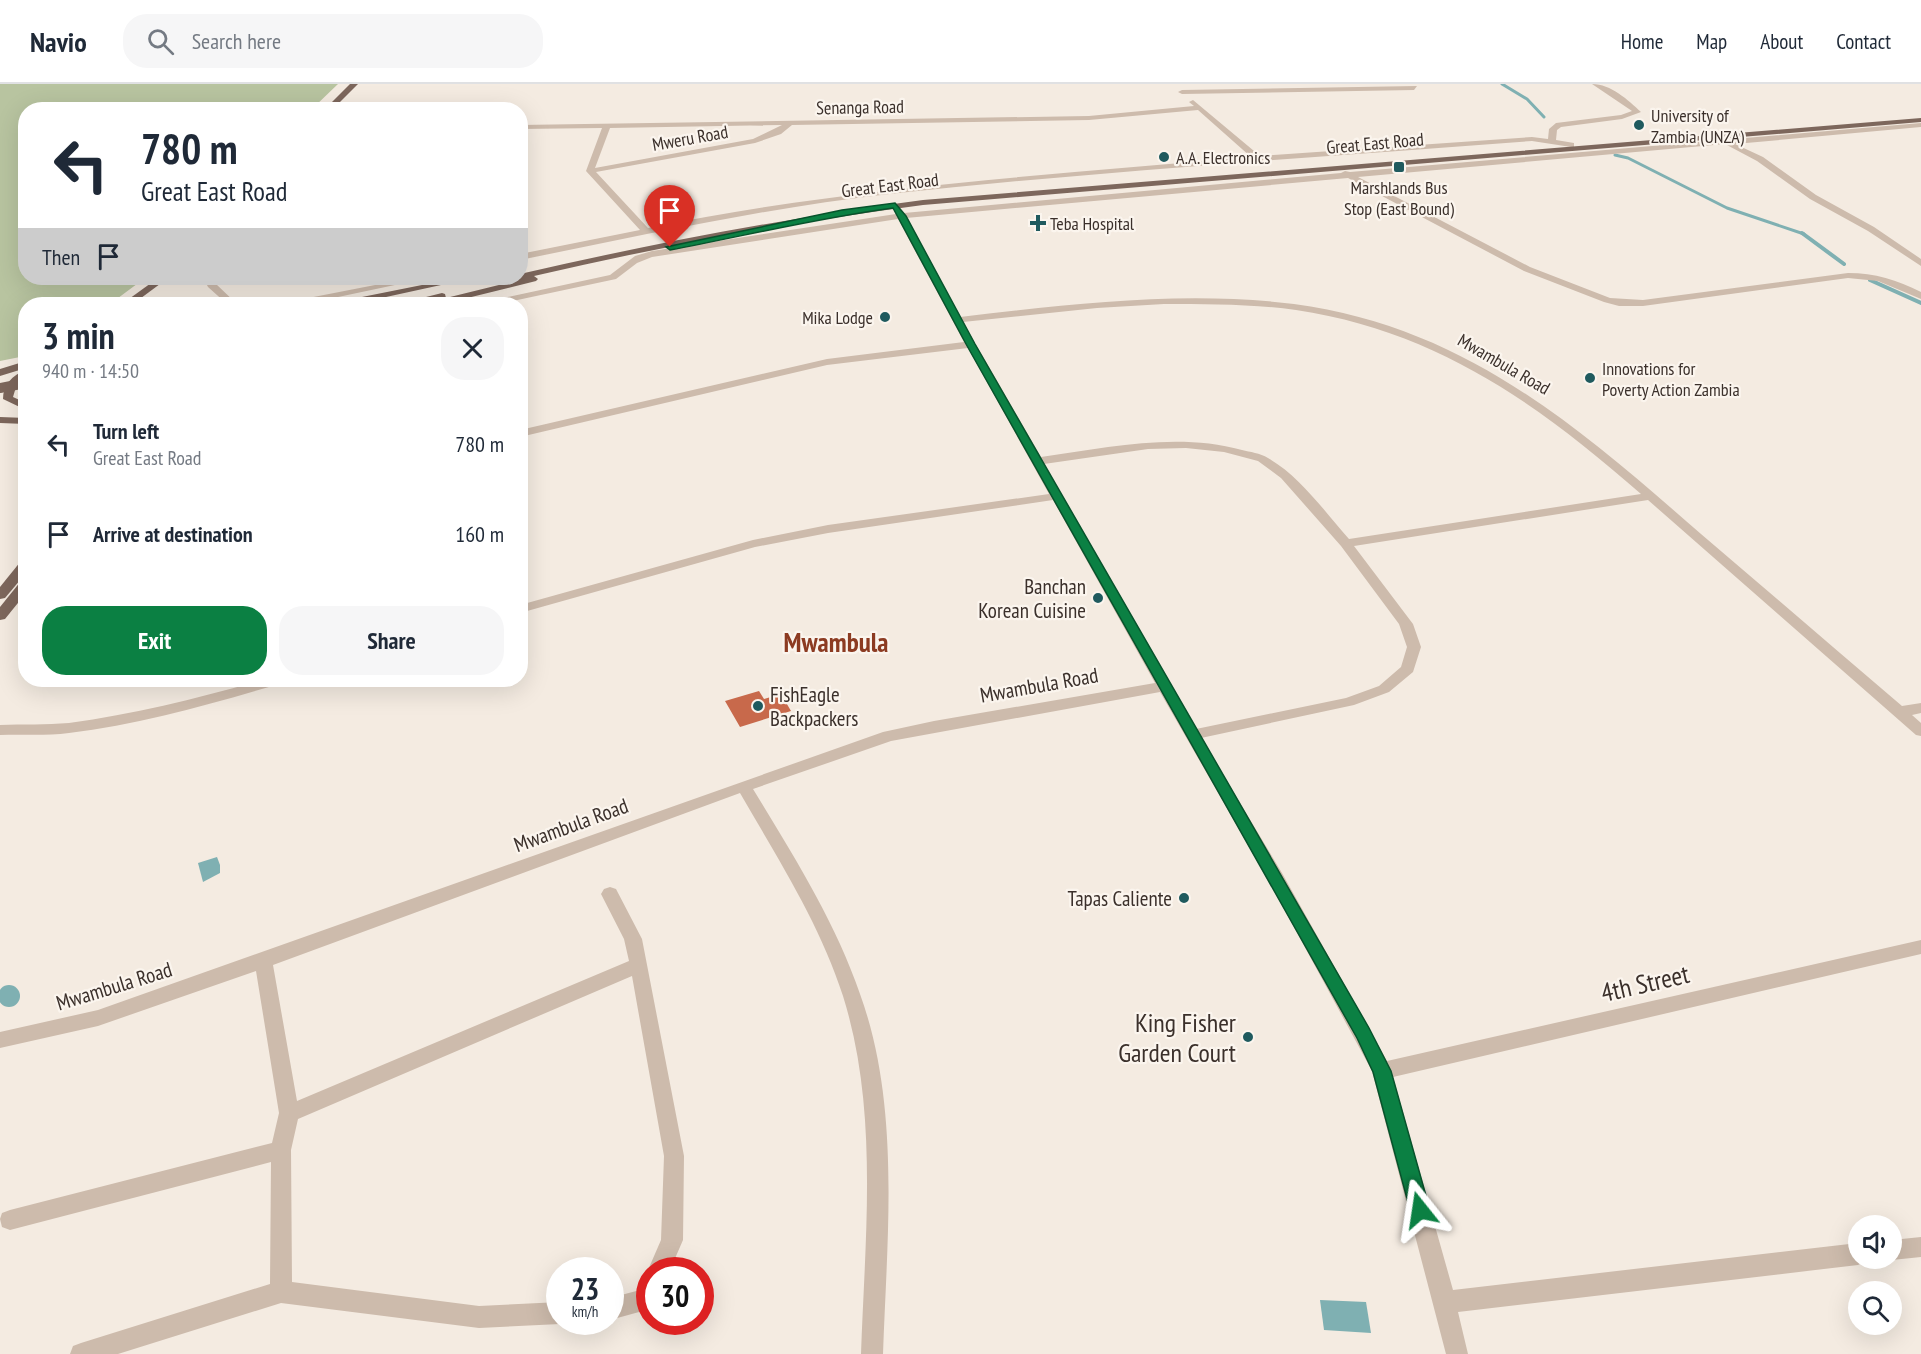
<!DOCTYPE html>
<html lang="en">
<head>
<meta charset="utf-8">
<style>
  :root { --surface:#fff; --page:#f6f6f7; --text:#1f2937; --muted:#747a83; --line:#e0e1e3; --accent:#0b8043 }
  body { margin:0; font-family:"PT Sans Narrow",sans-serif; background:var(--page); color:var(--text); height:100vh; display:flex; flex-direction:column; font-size:22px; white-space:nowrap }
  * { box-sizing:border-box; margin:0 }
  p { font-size:20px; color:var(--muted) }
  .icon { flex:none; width:33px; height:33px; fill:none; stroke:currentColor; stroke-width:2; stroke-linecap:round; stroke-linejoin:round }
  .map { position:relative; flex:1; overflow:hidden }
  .details { position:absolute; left:18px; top:213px; width:510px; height:390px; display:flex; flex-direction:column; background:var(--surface); border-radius:24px; box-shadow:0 6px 24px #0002 }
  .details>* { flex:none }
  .hud { position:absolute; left:18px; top:18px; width:510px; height:183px; border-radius:24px; box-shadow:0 6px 24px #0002; background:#fff; color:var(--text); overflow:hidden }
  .buttons { position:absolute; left:1848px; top:1131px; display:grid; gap:12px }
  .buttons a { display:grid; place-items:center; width:54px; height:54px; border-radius:50%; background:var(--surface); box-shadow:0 6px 24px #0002; font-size:30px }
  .speed { position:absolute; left:546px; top:1173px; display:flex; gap:12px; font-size:30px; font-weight:700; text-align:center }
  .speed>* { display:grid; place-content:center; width:78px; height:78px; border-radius:50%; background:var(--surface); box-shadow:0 6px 24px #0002; line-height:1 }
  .speed small { font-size:15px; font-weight:400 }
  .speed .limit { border:9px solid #d22; background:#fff; color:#111 }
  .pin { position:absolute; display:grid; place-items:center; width:51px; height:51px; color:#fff; margin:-62px -26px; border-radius:50% 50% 50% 0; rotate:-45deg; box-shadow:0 0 6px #0007 }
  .pin .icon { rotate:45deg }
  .me { position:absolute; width:66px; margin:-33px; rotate:345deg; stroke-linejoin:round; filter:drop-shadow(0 0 4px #0008) }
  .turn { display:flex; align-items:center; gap:21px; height:126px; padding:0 24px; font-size:27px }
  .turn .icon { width:78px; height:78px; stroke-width:2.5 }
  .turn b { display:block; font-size:42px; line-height:51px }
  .then { display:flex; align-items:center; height:57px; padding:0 24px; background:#0003; gap:12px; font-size:22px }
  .round { display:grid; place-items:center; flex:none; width:63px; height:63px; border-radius:24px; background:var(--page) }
  .overview { display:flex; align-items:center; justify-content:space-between; height:102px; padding:0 24px }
  h1 { font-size:36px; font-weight:700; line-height:45px }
  .cta { display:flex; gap:12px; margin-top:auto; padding:12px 24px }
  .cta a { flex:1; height:69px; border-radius:24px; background:var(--accent); color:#fff; font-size:24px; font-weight:700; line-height:69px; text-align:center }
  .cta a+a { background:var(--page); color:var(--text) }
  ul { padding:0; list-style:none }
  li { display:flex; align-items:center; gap:18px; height:90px; padding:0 24px }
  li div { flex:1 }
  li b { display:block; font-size:22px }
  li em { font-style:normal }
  header { display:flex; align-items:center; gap:36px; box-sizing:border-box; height:84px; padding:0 30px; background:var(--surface); border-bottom:2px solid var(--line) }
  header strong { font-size:28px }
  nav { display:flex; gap:33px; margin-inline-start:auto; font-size:21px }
  .search { width:420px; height:54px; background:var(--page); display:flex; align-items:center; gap:15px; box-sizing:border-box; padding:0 21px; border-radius:24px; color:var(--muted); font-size:22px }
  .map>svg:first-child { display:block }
</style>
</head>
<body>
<header>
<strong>Navio</strong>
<div class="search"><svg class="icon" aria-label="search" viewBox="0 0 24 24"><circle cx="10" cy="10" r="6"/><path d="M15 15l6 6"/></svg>Search here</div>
<nav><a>Home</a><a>Map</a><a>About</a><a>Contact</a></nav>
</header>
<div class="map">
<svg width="1921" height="1270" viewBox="0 0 1921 1270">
  <rect width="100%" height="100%" fill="#f4ebe1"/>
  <!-- green -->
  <polygon fill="#b8c4a0" points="0,0 338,0 312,25 26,26 26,194 145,194 110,220 26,220 25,272 0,277"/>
  <!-- water -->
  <g fill="#7fb0b2">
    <polygon points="217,773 220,781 220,789 203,798 198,779"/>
    <circle cx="9" cy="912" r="11"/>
    <polygon points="1320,1216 1366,1218 1371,1249 1324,1246"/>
  </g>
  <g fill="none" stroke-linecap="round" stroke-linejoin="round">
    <!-- stream-far1 -->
    <g stroke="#7fb0b2" stroke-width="3">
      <polyline points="1502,0 1527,15 1544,33"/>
      <polyline points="1615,71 1628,74 1727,124 1804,150"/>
    </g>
    <!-- stream -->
    <g stroke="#7fb0b2" stroke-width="4">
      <polyline points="1802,149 1844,180"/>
      <polyline points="1870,196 1921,219"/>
    </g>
  </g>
  <!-- building -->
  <polygon fill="#c8694b" points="759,607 764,615 781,610 791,627 740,643 725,617"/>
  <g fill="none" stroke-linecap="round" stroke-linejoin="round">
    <!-- minor -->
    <g fill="#cdbbac" fill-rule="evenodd">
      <path d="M1592,0C1611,0 1628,16 1641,28L1622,35L1561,43L1557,46L1556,56L1574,59V63H1571L1532,57C1318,73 1102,87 889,110C765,124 643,151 520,176V170L640,146L586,87L602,44L520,45V41L1089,32L1194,22L1189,18L1193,16L1260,72L1532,53L1548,55L1549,45L1556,39L1621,31L1632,27ZM1198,26L1251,73C1050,91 847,103 648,144L596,88L755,59L781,50L792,41L1089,36ZM782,41L753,55L595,84L610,44Z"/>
      <polygon points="1417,2 1414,6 1182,10 1178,8 1182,6"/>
      <path d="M1921,39V43L1735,60L1763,73L1816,111L1874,143L1921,175V182L1868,147L1810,115L1757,77L1725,60L1358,93L1530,183L1610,214L1643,216L1848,189C1875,189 1897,196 1921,208V215L1878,197L1848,194L1643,222H1619L1604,218L1524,187L1348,94L906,134L960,233C1071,220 1183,206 1294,220C1465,243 1577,342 1701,450C1768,507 1835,565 1902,622L1921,619V629L1912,631L1921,639V652L1916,651L1648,416L1354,462L1413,540L1421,563L1413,588L1389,608L1354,621L1201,654L1282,789L1387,977L1921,856V870L1393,993L1453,1206L1858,1159V1174H1867L1866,1177L1858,1181L1458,1228L1468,1270H1446L1372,987L1270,799L1160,608L891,657L753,705C793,771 835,837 860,910C901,1023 887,1152 883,1270H861C865,1152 879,1027 843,912C820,840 778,775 740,709L273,881L297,1017L629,877L624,855L601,810L604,805L610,803L616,805L642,855L684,1072L683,1156L670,1186H650V1189L648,1186L661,1156L664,1072L632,892L298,1035L291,1066L292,1198L479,1222L560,1218V1238H567L560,1240L479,1244L281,1219L118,1270H70L73,1262L81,1259L270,1200L271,1078L10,1146L2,1143L0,1135L2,1129L10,1126L272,1059L279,1029L256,887L98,942L0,964V948L98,926L883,648L934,637L1155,599L1053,416L828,449L755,463L520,529V521L753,456L828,441L1049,410L968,264L827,281L520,353V346L827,275L964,258L898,135L652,173L637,179L616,195L499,220H483L485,218L610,191L635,172L652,167L896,130L894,126L898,123L904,129L1341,89L1345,87L1350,88ZM1164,220C1208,220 1252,220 1296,226C1436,247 1537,319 1641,410L1349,455C1324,427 1300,392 1268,374C1260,369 1250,368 1242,366C1176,348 1107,364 1041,373L963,238L1097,224ZM1186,364L1224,368L1258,377L1281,394L1341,462L1399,540L1407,563L1401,583L1379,602L1346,614L1196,645L1044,380L1148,365Z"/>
      <polygon points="208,194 217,194 216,200 237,220 227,220 208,203 205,197"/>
      <polygon points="411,194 428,194 305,220 288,220 293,217"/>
      <path d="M262,596H284L282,599C212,620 141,640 69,649C46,652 23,650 0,651V641C23,640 46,641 69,639C135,630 198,614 262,596Z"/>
      <polygon points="1921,1153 1921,1173 1892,1176 1887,1174 1892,1174 1892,1156"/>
      <polygon points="650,1198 650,1225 610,1236 610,1214 640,1206 642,1201"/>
    </g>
    <!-- major -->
    <g fill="#7d675c" fill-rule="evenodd">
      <polygon points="350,0 358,0 332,26 324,26"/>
      <path d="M1921,34V38L923,121C792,138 663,162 534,192L538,195L536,197L443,220H428L440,215L415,220H398L442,209L445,210L446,214L519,196L516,194H520V190C654,159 787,134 923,116Z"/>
      <polygon points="158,194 168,194 133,220 122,220"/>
      <polygon points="457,194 473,194 354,220 337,220 342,217"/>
      <polygon points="26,277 26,284 0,292 0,285"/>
      <path d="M26,286V294L16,303L13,313L26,319V326L3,315C3,301 12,291 26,286Z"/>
      <polygon points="0,333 26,334 26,340 0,339"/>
      <polygon points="26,476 26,489 5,514 0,515 0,503 21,477"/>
      <polygon points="26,496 26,509 5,535 0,536 0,523 21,497"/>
    </g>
    <!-- major-bridge -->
    <polyline stroke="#7d675c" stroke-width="10" points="0,304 26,299"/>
  </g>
  <!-- route -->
  <path fill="#0b8043" stroke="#07532c" stroke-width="1.5" d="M895,119L906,132L975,260L1369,944L1391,987L1430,1126L1427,1132L1420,1135L1413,1132L1410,1126L1373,988L1357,954L966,260L893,124C818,134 744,152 670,166L666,163L842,126Z"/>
  <!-- markers -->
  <g fill="#1f5a5e" stroke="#fbf5ee" stroke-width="2">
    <circle cx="1639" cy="41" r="6"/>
    <circle cx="1164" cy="73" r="6"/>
    <rect x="1393" y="77" width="12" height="12" rx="3"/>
    <path d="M1035 130h6v6h6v6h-6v6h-6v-6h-6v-6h6z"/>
    <circle cx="885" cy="233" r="6"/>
    <circle cx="1590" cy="294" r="6"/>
    <circle cx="1098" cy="514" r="6"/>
    <circle cx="758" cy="622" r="6"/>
    <circle cx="1184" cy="814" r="6"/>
    <circle cx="1248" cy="953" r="6"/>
  </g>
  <g text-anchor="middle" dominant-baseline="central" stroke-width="4.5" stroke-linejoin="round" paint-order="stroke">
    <!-- far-street labels -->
    <g font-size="18" fill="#3b302b" stroke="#fbf5ee">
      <text transform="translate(860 23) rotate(-1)">Senanga Road</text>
      <text transform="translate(690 54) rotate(-10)">Mweru Road</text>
      <text transform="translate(1375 59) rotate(-5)">Great East Road</text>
      <text transform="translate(890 101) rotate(-7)">Great East Road</text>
      <text transform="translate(1504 280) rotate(30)">Mwambula Road</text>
    </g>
    <!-- far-poi labels -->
    <g font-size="18" fill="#3b302b" stroke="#fbf5ee" text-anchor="start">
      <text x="1651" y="31">University of<tspan x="1651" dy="21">Zambia (UNZA)</tspan></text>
      <text x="1176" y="73">A.A. Electronics</text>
      <text x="1399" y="103" text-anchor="middle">Marshlands Bus<tspan x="1399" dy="21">Stop (East Bound)</tspan></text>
      <text x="1050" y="139">Teba Hospital</text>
      <text x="873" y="233" text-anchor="end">Mika Lodge</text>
      <text x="1602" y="284">Innovations for<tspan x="1602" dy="21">Poverty Action Zambia</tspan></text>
    </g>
    <!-- poi labels -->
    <g font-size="21" fill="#3b302b" stroke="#fbf5ee" text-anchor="end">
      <text x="1086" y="502">Banchan<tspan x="1086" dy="24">Korean Cuisine</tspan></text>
      <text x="770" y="610" text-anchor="start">FishEagle<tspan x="770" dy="24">Backpackers</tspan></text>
      <text x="1172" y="814">Tapas Caliente</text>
    </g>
    <!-- street labels -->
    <g font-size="21" fill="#3b302b" stroke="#fbf5ee">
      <text transform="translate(1039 601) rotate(-10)">Mwambula Road</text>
      <text transform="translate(571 741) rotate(-20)">Mwambula Road</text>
      <text transform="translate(114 902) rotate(-17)">Mwambula Road</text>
    </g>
    <!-- near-street labels -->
    <g font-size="26" fill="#3b302b" stroke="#fbf5ee">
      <text transform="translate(1645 899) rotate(-13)">4th Street</text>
    </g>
    <!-- near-poi labels -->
    <g font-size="26" fill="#3b302b" stroke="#fbf5ee" text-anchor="end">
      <text x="1236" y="938">King Fisher<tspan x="1236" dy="30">Garden Court</tspan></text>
    </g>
    <!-- district labels -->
    <g font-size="27" font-weight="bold" fill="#8c3b22" stroke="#fbf5ee">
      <text x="836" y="558">Mwambula</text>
    </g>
  </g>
</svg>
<div class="buttons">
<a><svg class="icon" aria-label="sound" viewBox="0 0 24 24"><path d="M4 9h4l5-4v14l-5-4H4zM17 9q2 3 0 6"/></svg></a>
<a><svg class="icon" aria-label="search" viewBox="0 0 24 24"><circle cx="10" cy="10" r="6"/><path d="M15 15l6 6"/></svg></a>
</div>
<div class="speed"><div>23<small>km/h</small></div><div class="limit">30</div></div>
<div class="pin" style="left:670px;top:163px;background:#d93025"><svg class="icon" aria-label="arrive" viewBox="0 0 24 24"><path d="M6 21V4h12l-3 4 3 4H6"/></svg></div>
<svg class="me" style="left:1420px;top:1126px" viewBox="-20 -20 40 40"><path d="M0-17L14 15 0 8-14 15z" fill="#0b8043" stroke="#fff" stroke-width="4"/></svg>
<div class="hud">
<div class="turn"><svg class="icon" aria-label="left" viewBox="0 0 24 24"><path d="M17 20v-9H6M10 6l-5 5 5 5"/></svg><div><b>780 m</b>Great East Road</div></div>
<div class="then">Then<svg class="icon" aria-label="arrive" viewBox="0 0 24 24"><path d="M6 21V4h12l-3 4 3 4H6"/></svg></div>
</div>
<section class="details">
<div class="overview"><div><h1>3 min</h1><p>940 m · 14:50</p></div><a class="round"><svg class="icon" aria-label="close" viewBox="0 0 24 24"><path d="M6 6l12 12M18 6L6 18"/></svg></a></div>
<ul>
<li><svg class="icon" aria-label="left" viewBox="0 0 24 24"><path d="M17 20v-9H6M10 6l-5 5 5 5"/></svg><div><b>Turn left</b><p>Great East Road</p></div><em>780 m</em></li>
<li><svg class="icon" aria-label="arrive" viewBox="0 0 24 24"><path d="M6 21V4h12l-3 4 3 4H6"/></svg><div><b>Arrive at destination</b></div><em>160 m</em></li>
</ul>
<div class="cta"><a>Exit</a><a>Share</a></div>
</section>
</div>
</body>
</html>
